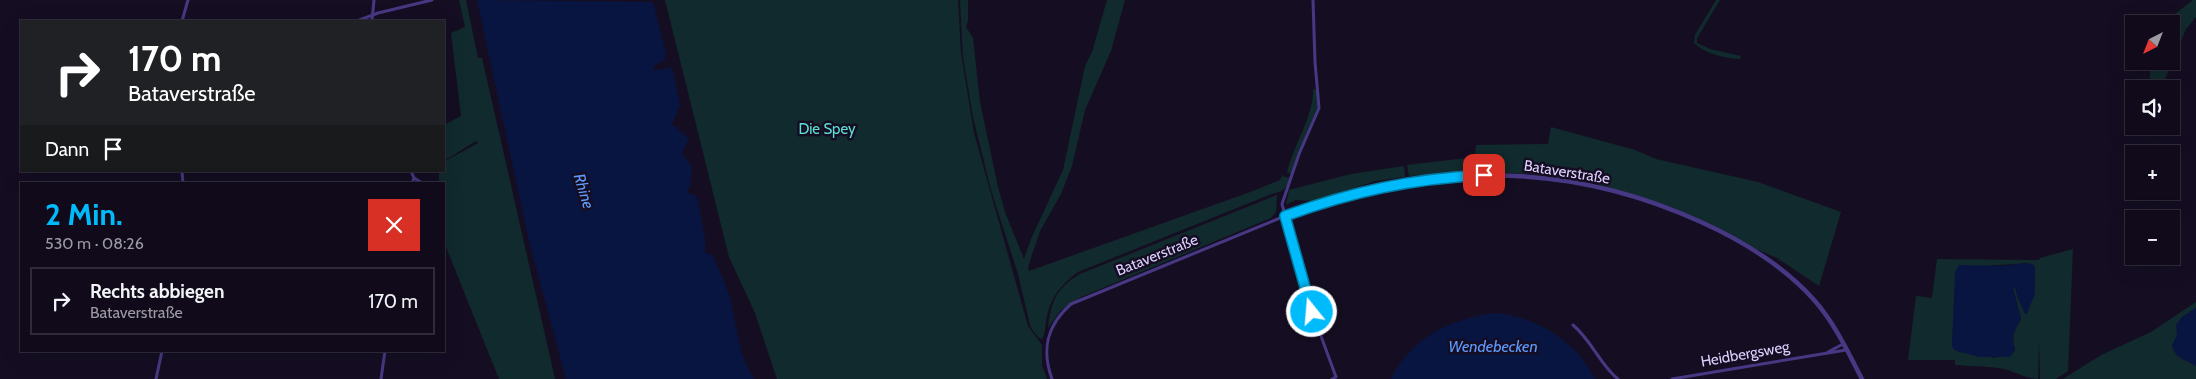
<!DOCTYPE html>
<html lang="de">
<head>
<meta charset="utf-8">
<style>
  :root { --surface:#100a1a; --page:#191323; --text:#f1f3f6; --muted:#9c9aa2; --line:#302b39; --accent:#00bbfb }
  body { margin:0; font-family:Cabin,sans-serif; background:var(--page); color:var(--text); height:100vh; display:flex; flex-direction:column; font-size:19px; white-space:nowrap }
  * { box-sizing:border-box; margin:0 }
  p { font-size:16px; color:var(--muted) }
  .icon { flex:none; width:28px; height:28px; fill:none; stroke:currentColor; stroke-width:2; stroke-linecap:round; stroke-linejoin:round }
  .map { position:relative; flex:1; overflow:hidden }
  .sheet { position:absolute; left:20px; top:182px; width:425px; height:170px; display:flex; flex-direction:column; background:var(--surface); border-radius:0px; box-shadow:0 5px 20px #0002,0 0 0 1px var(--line) }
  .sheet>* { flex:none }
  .guide { position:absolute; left:20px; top:20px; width:425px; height:152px; border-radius:0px; box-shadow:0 5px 20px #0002,0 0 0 1px var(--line); background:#202124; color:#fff; overflow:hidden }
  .needle { width:32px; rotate:222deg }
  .tools { position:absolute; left:2125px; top:15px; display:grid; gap:10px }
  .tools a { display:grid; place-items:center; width:55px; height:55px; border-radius:0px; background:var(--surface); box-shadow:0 5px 20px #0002,0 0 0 1px var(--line); font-size:25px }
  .pin { position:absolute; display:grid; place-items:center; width:42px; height:42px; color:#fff; margin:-21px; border-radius:10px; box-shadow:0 2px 8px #0006 }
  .me { position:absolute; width:55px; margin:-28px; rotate:343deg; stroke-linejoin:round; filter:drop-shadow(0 0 4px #0008) }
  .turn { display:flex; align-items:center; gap:18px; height:105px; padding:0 25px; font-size:22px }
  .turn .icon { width:65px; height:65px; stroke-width:2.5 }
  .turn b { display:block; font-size:35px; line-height:42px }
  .then { display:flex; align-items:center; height:48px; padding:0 25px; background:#0003; gap:10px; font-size:19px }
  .round { display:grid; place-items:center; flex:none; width:52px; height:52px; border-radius:0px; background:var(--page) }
  .summary { display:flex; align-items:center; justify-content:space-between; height:85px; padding:0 25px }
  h1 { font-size:30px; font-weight:700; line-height:38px; color:var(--accent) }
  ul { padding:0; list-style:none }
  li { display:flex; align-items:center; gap:15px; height:68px; margin:0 10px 8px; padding:0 15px; border:2px solid var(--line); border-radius:0px }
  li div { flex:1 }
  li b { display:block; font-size:19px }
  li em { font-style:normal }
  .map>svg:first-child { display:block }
</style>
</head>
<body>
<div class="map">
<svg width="2196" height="379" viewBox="0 0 2196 379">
  <rect width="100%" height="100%" fill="#150e23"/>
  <!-- green -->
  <g fill="#112a2d" fill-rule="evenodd">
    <polygon points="459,0 466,0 478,58 482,58 555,379 499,379 444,242 445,190 444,184 439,182 439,171 444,171 444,163 447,160 478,143 476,141 444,161 444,125 461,116 451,33 465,27"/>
    <polygon points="665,0 958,0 961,53 974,133 1028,326 1042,345 1042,365 1047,379 777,379 755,313 729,257"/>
    <path d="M960,0H968V21L966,27L973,38L980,102L998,187L1005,212L1024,259L1031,239L1063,170L1085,66L1092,52L1107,0H1125L1111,51L1085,110L1072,166L1061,194L1040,231L1028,267L1029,271L1253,191L1280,180L1282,176L1290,178C1284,194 1282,190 1269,195L1078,272C1062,284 1051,296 1047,316C1045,324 1046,329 1043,338L1040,339L1033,331L1030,325L1018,274L991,190L973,117L963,57Z"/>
    <path d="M1716,0H1720L1697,38V43L1710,49L1741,56L1740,59C1725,58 1705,54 1694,43L1695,35Z"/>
    <polygon points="2193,0 2196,0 2196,17 2186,29 2161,89 2151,89 2149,61 2171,61 2171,24 2162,24"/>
    <path d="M1313,89L1317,90V109L1296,157L1291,174L1287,172C1294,145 1314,115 1313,89Z"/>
    <polygon points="1551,127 1635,150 1656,159 1758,182 1841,212 1819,286 1777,258 1756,249 1712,225 1671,207 1625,192 1595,184 1531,174 1481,172 1409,176 1407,165 1475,157 1476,145 1548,144"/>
    <polygon points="1404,166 1405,177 1375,181 1330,196 1314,201 1295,200 1286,205 1289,190 1351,174"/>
    <path d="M1277,195L1276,212L1271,218L1081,297L1061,310L1048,328C1051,302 1056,288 1080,274Z"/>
    <path d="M2073,249L2068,371L2056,379H2040L2039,341L2038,379C2027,379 2016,372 2004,369C1988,366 1971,366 1955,365V360H1908L1916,296L1932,298L1937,259L2039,260L2040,258ZM2028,263L2034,297L2030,302L2018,299L2015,287L2013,288L2021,319C2014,330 2011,337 2015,350L1995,358L1959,352L1952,345L1954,310L1983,266Z"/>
    <path d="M2196,302V308L2182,317L2177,337L2172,345C2174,358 2187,360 2196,366V379H2063L2101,355L2151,332Z"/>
  </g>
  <!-- water -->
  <g fill="#091541">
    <path d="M477,0L653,2L666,54L664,61L655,65L653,71L670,67L673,71L680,105L672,124L689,139L682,153L692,167L690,186L687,192L697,197L705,238V252L713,256C718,268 724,280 728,292C737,321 737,353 754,379H566L529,241Z"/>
    <path d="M2028,263L2034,265L2035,268V293L2027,314H2025L2018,299L2015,287L2013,288L2021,319C2014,330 2011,337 2015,350L2010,357H1979L1954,350L1952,346L1955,272L1959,265L2002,266Z"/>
    <path d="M2196,308V366C2187,360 2174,358 2172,345L2177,335L2176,325L2182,317Z"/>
    <path d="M1494,313C1536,316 1576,341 1595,379H1391C1410,338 1451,319 1494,313Z"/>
  </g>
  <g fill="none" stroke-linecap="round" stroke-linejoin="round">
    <!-- minor -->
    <g stroke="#473883" stroke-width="3">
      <polyline points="1313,0 1315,62 1319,108 1299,154 1282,204 1307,298 1336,377 1332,379"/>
      <polyline points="182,21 188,0"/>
      <polyline points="357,21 378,13 432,0"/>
      <polyline points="372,21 374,0"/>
      <polyline points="182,171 183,184"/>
      <polyline points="411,171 414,178 424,184"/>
      <polyline points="412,184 414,178"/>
      <path d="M1573,325C1592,341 1601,366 1618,379"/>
      <polyline points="1828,352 1843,344"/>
      <polyline points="156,379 162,351"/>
      <polyline points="381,379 385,351"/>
      <path d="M1052,379C1041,349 1047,325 1071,304L1285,216"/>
      <polyline points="1672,379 1846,350"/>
    </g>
    <!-- tertiary -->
    <path stroke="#473883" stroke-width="4.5" d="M1285,216C1428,164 1561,158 1701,222C1743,241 1784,266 1815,301C1835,324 1848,352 1862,379"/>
  </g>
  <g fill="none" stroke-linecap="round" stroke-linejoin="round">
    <defs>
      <path id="route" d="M1312,312L1285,216C1354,191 1411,179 1484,175"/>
    </defs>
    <!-- route casing -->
    <use href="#route" stroke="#007aa3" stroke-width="12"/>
    <!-- route -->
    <use href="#route" stroke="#00bbfb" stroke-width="9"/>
  </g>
  <g text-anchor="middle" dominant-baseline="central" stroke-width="5" stroke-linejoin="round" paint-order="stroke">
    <!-- park labels -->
    <g font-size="15" fill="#5be0d4" stroke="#150e23">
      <text x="827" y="129">Die Spey</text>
    </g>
    <!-- street labels -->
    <g font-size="15" fill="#ddd0ff" stroke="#150e23">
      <text transform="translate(1567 172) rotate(9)">Bataverstraße</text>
      <text transform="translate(1157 255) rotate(-22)">Bataverstraße</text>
      <text transform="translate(1745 354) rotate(-10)">Heidbergsweg</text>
    </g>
    <!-- water labels -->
    <g font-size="16" font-style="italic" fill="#5e9bff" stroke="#150e23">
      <text transform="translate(584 191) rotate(73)">Rhine</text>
      <text x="1493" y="346">Wendebecken</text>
    </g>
  </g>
</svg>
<div class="tools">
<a><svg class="needle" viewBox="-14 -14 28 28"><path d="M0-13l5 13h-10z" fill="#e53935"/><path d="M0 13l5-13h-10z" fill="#9c9aa2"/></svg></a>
<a><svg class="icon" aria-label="sound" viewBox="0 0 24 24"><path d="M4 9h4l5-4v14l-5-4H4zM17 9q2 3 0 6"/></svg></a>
<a>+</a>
<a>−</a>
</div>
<div class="pin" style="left:1484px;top:175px;background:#d93025"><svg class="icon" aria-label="arrive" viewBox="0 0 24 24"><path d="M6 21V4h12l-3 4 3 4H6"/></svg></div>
<svg class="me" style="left:1312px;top:312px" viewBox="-20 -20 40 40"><circle r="17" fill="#00bbfb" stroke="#fff" stroke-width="3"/><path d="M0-11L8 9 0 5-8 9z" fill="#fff"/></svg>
<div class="guide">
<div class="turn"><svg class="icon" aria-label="right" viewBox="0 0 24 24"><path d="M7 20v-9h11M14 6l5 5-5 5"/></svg><div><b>170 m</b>Bataverstraße</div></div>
<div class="then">Dann<svg class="icon" aria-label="arrive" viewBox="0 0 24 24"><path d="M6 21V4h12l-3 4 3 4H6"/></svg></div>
</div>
<section class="sheet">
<div class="summary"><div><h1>2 Min.</h1><p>530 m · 08:26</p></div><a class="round" style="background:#d93025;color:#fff"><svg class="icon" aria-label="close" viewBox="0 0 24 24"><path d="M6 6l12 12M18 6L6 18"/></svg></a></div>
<ul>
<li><svg class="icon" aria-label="right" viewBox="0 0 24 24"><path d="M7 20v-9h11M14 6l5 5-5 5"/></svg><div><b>Rechts abbiegen</b><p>Bataverstraße</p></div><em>170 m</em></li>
</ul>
</section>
</div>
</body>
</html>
